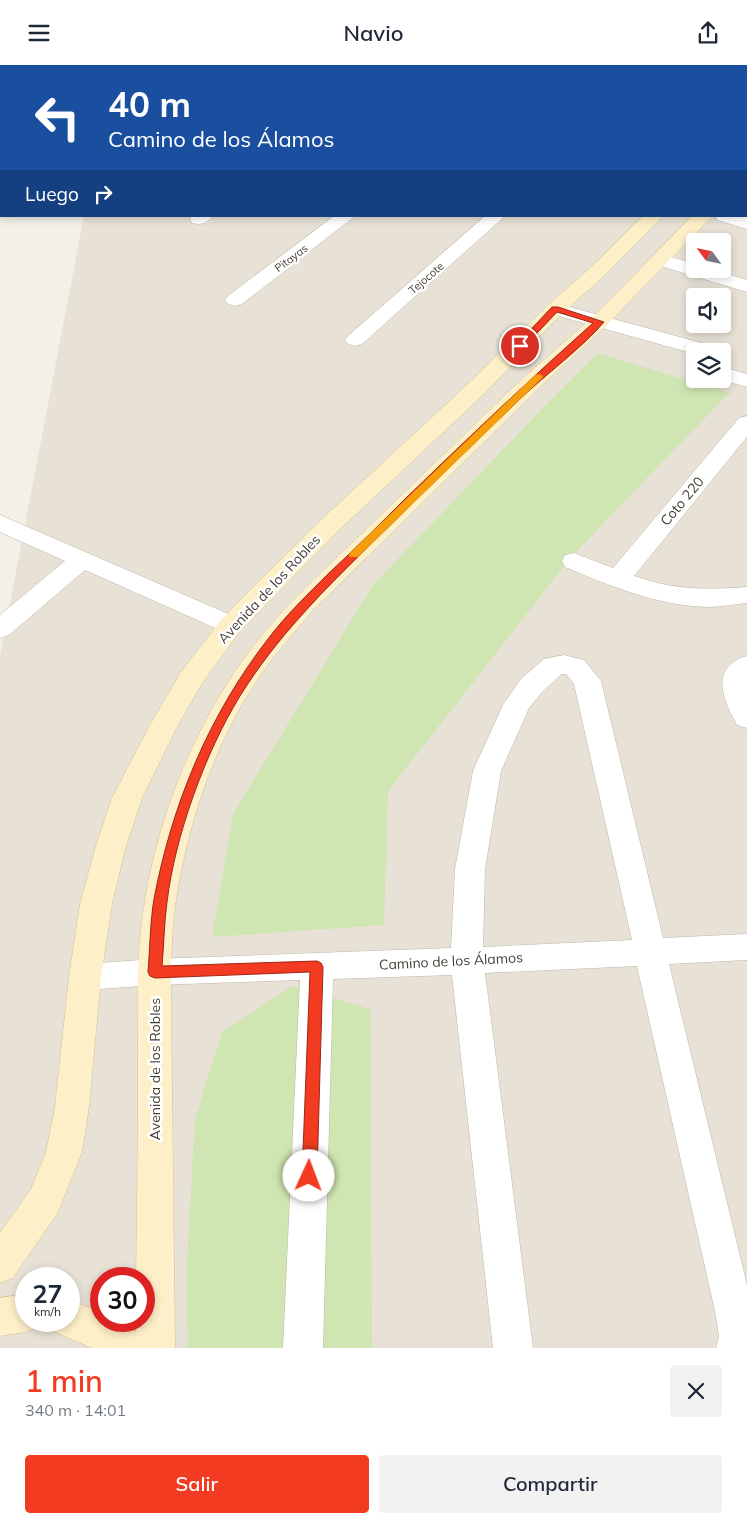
<!DOCTYPE html>
<html lang="es">
<head>
<meta charset="utf-8">
<style>
  :root { --surface:#fff; --page:#f2f2f3; --text:#1f2937; --muted:#747a83; --accent:#f23b20 }
  body { margin:0; font-family:Mulish,sans-serif; background:var(--page); color:var(--text); height:100vh; display:flex; flex-direction:column; font-size:19px; white-space:nowrap }
  * { box-sizing:border-box; margin:0 }
  p { font-size:16px; color:var(--muted) }
  .icon { flex:none; width:28px; height:28px; fill:none; stroke:currentColor; stroke-width:2; stroke-linecap:round; stroke-linejoin:round }
  .map { position:relative; height:1283px; overflow:hidden }
  .sheet { display:flex; flex-direction:column; background:var(--surface); flex:1 }
  .sheet>* { flex:none }
  .hud { position:absolute; left:0px; top:0px; width:748px; height:152px; box-shadow:0 2px 8px #0003; background:#1a4fa0; color:#fff; overflow:hidden }
  .needle { width:32px; rotate:303deg }
  .fabs { position:absolute; left:686px; top:168px; display:grid; gap:10px }
  .fabs a { display:grid; place-items:center; width:45px; height:45px; border-radius:5px; background:var(--surface); box-shadow:0 2px 8px #0003; font-size:25px }
  .speed { position:absolute; left:15px; top:1202px; display:flex; gap:10px; font-size:25px; font-weight:700; text-align:center }
  .speed>* { display:grid; place-content:center; width:65px; height:65px; border-radius:50%; background:var(--surface); box-shadow:0 2px 8px #0003; line-height:1 }
  .speed small { font-size:12px; font-weight:400 }
  .speed .limit { border:8px solid #d22; background:#fff; color:#111 }
  .pin { position:absolute; display:grid; place-items:center; width:42px; height:42px; color:#fff; margin:-21px; border:2px solid #fff; border-radius:50%; box-shadow:0 1px 5px #0007 }
  .me { position:absolute; width:55px; margin:-28px; rotate:2deg; stroke-linejoin:round; filter:drop-shadow(0 0 4px #0008) }
  .turn { display:flex; align-items:center; gap:18px; height:105px; padding:0 25px; font-size:22px }
  .turn .icon { width:65px; height:65px; stroke-width:2.5 }
  .turn b { display:block; font-size:35px; line-height:42px }
  .then { display:flex; align-items:center; height:48px; padding:0 25px; background:#0003; gap:10px; font-size:19px }
  .round { display:grid; place-items:center; flex:none; width:52px; height:52px; border-radius:5px; background:var(--page) }
  .headline { display:flex; align-items:center; justify-content:space-between; height:85px; padding:0 25px }
  h1 { font-size:30px; font-weight:600; line-height:38px; color:var(--accent) }
  .cta { display:flex; gap:10px; margin-top:auto; padding:10px 25px }
  .cta a { flex:1; height:58px; border-radius:5px; background:var(--accent); color:#fff; font-size:20px; font-weight:600; line-height:58px; text-align:center }
  .cta a+a { background:var(--page); color:var(--text) }
  header { display:flex; justify-content:space-between; align-items:center; height:65px; padding:0 25px; background:var(--surface); font-size:22px; font-weight:600 }
  .map>svg:first-child { display:block }
</style>
</head>
<body>
<header><svg class="icon" aria-label="menu" viewBox="0 0 24 24"><path d="M4 6h16M4 12h16M4 18h16"/></svg>Navio<svg class="icon" aria-label="share" viewBox="0 0 24 24"><path d="M12 15V3M7 8l5-5 5 5M5 13v7h14v-7"/></svg></header>
<div class="map">
<svg width="747" height="1283" viewBox="0 0 747 1283">
  <rect width="100%" height="100%" fill="#f3f0e8"/>
  <!-- residential -->
  <path fill="#e7e1d6" fill-rule="evenodd" d="M112,0H747V1283H0V591L84,151H746V1ZM695,176H722V204H695ZM695,231H722V259H695ZM695,286H722V314H695ZM26,1214H69V1256H26ZM101,1214H144V1256H101Z"/>
  <!-- green -->
  <g fill="#d0e6b2">
    <polygon points="598,288 729,328 572,491 388,726 384,860 212,872 233,749 373,520 542,344"/>
    <polygon points="292,921 370,944 372,1283 188,1283 186,1216 195,1054 222,967"/>
  </g>
  <g fill="none" stroke-linecap="round" stroke-linejoin="round">
    <defs>
      <g id="street">
        <polygon points="293,0 313,0 314,1 294,1"/>
        <rect x="746" y="115" width="1" height="11"/>
        <path d="M192,151H212C207,159 201,160 192,158L190,154Z"/>
        <polygon points="334,151 355,151 242,239 235,241 228,239 225,235 228,231"/>
        <polygon points="485,151 505,151 362,279 355,281 348,279 345,275 348,271"/>
        <polygon points="715,151 747,152 747,164 717,155"/>
        <polygon points="661,189 695,199 695,204 711,204 747,215 747,227 654,199 651,195 654,191"/>
        <polygon points="555,238 716,282 720,286 695,286 695,289 548,248 545,244 548,240"/>
        <polygon points="722,302 747,309 747,322 718,314 722,314"/>
        <path d="M747,351V372L634,511C674,525 705,525 747,522V538C734,539 721,542 709,542C658,541 611,521 565,502L562,496L565,490L574,488L613,503L739,353Z"/>
        <polygon points="0,450 240,554 244,560 240,566 231,569 222,566 85,505 9,570 0,573 0,550 65,496 0,467"/>
        <path d="M564,590L584,595L601,616L663,873L747,869V895L669,899L747,1220V1283H716L719,1271L715,1246L637,901L485,908L533,1283H493L452,910L333,914L323,1283H283L300,915L155,920L85,925L74,922L69,912L74,902L85,899L155,894L451,883L455,804L473,706L503,640L521,614L544,594ZM561,609H566L574,619L632,875L483,882L485,804L501,706L529,643L541,628Z"/>
        <path d="M747,591V663L737,660C723,635 709,602 747,591Z"/>
      </g>
      <g id="secondary">
        <rect x="746" y="59" width="1" height="10"/>
        <rect x="746" y="100" width="1" height="10"/>
        <polygon points="643,151 663,151 602,213 562,248 485,328 338,466 240,566 201,620 178,660 142,733 125,784 112,839 101,912 89,1042 82,1087 58,1147 13,1213 0,1218 0,1168 31,1124 46,1087 55,1042 69,912 80,839 95,784 112,733 150,660 181,607 222,554 255,520 320,456 469,318 548,240 588,205"/>
        <path d="M692,151H712L606,261L538,324L312,546C295,567 277,586 262,608C216,674 188,756 176,835C171,867 171,901 171,934L175,1283H92L55,1267L51,1256H69V1235L101,1247V1256H121L136,1267V1256H144V1214H136C137,1146 138,1077 138,1009C138,951 135,892 145,835C159,751 193,665 243,595C259,573 276,554 294,534L522,314L592,253Z"/>
        <polygon points="26,1229 26,1256 42,1256 40,1261 26,1267 0,1271 0,1233"/>
      </g>
    </defs>
    <!-- street casing -->
    <use href="#street" stroke="#beb7ab" stroke-width="1"/>
    <!-- secondary casing -->
    <use href="#secondary" stroke="#d2c299" stroke-width="1"/>
    <!-- street -->
    <use href="#street" fill="#fff" fill-rule="evenodd"/>
    <!-- secondary -->
    <use href="#secondary" fill="#fdefc8" fill-rule="evenodd"/>
  </g>
  <!-- shaded-wall -->
  <polygon fill="#958e85" points="511,0 533,0 531,1 509,1"/>
  <!-- building -->
  <polygon fill="#d5cbbe" stroke="#958e85" points="444,0 511,0 509,1 446,1"/>
  <!-- route -->
  <path fill="#f23b20" stroke="#9d2615" d="M552,242H558L604,257C581,284 546,309 520,334C470,382 421,430 372,478C323,526 276,573 240,631C205,688 175,771 167,837C164,858 164,880 162,901L317,896L321,898L323,902L317,1111L315,1116L309,1118L304,1116L302,1111L310,907L155,913L150,911L148,907C150,883 150,858 154,834C172,739 209,650 268,574C286,550 308,529 329,508C355,484 380,459 405,434C467,374 529,315 593,258L557,247L523,283H517V279Z"/>
  <!-- slow -->
  <polygon fill="#f59e0b" points="539,309 543,311 542,313 358,492 350,492 349,490 350,488 535,310"/>
  <g text-anchor="middle" dominant-baseline="central" stroke-width="5" stroke-linejoin="round" paint-order="stroke">
    <!-- far-street labels -->
    <g font-size="11" fill="#464037" stroke="#fff">
      <text transform="translate(291 193) rotate(-37)">Pitayas</text>
      <text transform="translate(426 213) rotate(-41)">Tejocote</text>
    </g>
    <!-- street labels -->
    <g font-size="14" fill="#464037" stroke="#fff">
      <text transform="translate(682 436) rotate(-50)">Coto 220</text>
      <text transform="translate(269 524) rotate(-47)">Avenida de los Robles</text>
      <text transform="translate(451 896) rotate(-3)">Camino de los Álamos</text>
      <text transform="translate(155 1004) rotate(-90)">Avenida de los Robles</text>
    </g>
  </g>
</svg>
<div class="fabs">
<a><svg class="needle" viewBox="-14 -14 28 28"><path d="M0-13l5 13h-10z" fill="#e53935"/><path d="M0 13l5-13h-10z" fill="#747a83"/></svg></a>
<a><svg class="icon" aria-label="sound" viewBox="0 0 24 24"><path d="M4 9h4l5-4v14l-5-4H4zM17 9q2 3 0 6"/></svg></a>
<a><svg class="icon" aria-label="layers" viewBox="0 0 24 24"><path d="M12 4l9 5-9 5-9-5zM3 14l9 5 9-5"/></svg></a>
</div>
<div class="speed"><div>27<small>km/h</small></div><div class="limit">30</div></div>
<div class="pin" style="left:520px;top:281px;background:#d93025"><svg class="icon" aria-label="arrive" viewBox="0 0 24 24"><path d="M6 21V4h12l-3 4 3 4H6"/></svg></div>
<svg class="me" style="left:309px;top:1111px" viewBox="-20 -20 40 40"><circle r="19" fill="#fff"/><path d="M0-13L10 11 0 6-10 11z" fill="#f23b20"/></svg>
<div class="hud">
<div class="turn"><svg class="icon" aria-label="left" viewBox="0 0 24 24"><path d="M17 20v-9H6M10 6l-5 5 5 5"/></svg><div><b>40 m</b>Camino de los Álamos</div></div>
<div class="then">Luego<svg class="icon" aria-label="right" viewBox="0 0 24 24"><path d="M7 20v-9h11M14 6l5 5-5 5"/></svg></div>
</div>
</div>
<section class="sheet">
<div class="headline"><div><h1>1 min</h1><p>340 m · 14:01</p></div><a class="round"><svg class="icon" aria-label="close" viewBox="0 0 24 24"><path d="M6 6l12 12M18 6L6 18"/></svg></a></div>
<div class="cta"><a>Salir</a><a>Compartir</a></div>
</section>
</body>
</html>
